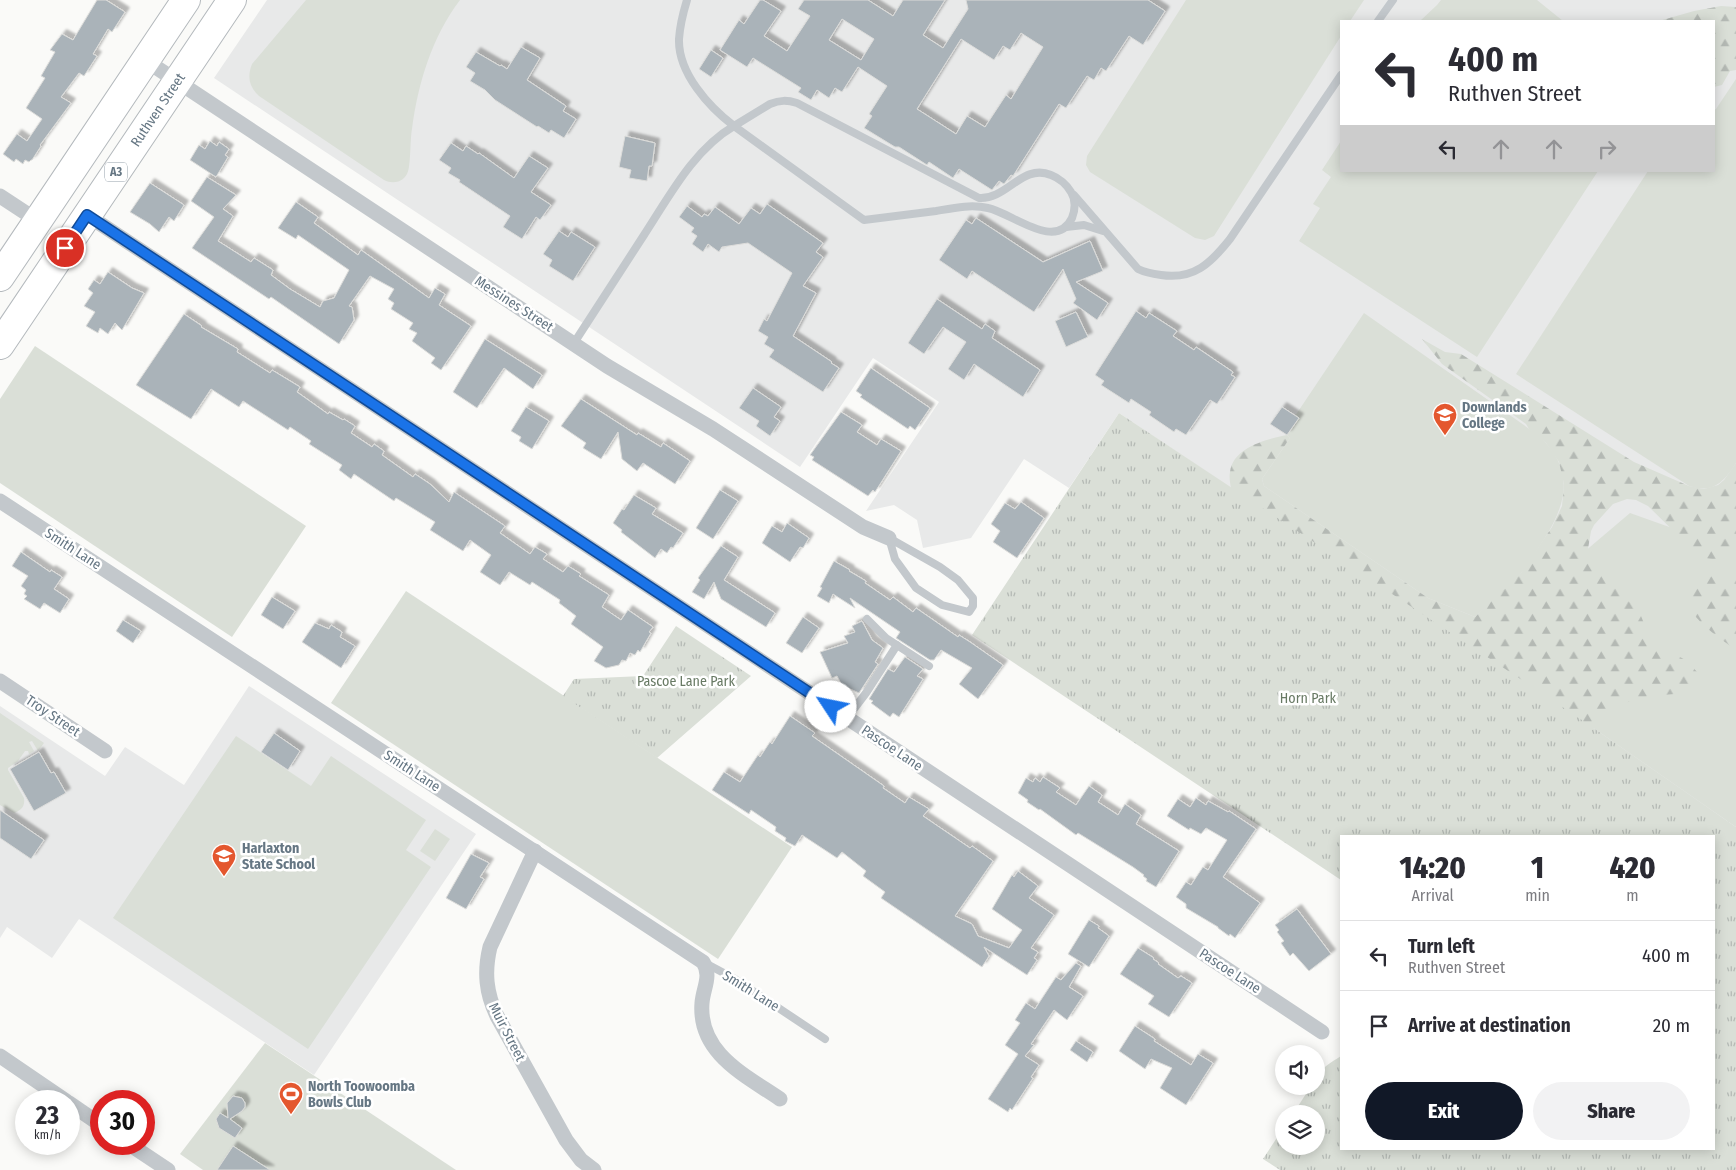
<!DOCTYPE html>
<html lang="en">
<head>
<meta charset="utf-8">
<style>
  :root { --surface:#fff; --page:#f2f2f3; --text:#2b2b33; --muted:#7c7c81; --line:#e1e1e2; --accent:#111827 }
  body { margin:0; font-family:"Fira Sans Condensed",sans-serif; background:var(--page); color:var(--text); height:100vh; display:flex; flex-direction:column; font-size:19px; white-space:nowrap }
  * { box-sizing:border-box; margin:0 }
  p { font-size:16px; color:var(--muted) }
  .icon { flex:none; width:28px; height:28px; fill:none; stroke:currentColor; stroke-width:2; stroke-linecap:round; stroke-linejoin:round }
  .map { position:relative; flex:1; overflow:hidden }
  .side { position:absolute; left:1340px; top:835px; width:375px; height:315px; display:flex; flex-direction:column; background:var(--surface); border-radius:0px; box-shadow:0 2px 12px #0003 }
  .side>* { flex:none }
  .banner { position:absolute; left:1340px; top:20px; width:375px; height:152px; border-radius:0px; box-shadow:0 2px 12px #0003; background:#fff; color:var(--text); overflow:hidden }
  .fabs { position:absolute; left:1275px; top:1045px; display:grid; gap:10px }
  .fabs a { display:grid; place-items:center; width:50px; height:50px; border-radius:50%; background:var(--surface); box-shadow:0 2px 12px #0003; font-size:25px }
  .speed { position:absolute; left:15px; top:1090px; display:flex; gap:10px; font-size:25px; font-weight:700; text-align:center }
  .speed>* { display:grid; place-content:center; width:65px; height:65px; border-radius:50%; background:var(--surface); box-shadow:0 2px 12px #0003; line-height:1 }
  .speed small { font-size:12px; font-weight:400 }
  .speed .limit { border:8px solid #d22; background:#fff; color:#111 }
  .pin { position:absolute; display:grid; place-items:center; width:42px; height:42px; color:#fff; margin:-21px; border:2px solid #fff; border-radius:50%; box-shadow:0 1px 5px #0007 }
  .me { position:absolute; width:55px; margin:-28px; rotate:304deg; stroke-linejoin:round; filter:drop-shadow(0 0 4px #0008) }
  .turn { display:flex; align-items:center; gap:18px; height:105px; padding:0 25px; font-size:22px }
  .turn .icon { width:65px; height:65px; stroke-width:2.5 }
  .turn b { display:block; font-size:35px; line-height:42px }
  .lanes { display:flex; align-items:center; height:48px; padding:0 25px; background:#0003; justify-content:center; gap:25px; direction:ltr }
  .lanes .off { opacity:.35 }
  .eta { display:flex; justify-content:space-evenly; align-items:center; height:85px; text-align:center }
  .eta b { font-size:30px; font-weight:800; line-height:35px }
  .action { display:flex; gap:10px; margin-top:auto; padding:10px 25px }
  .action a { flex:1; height:58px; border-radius:30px; background:var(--accent); color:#fff; font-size:20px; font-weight:800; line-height:58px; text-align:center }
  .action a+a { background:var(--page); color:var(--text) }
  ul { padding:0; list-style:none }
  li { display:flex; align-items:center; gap:15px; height:70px; padding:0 25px; border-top:1px solid var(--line) }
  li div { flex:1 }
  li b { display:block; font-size:19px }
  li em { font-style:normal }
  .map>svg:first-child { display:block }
</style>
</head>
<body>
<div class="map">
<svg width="1736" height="1170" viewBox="0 0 1736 1170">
  <defs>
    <pattern id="forest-firs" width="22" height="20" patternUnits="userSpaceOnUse" patternTransform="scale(1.25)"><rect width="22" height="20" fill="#dadfd7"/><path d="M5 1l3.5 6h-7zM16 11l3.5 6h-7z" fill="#b4b9b4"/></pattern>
    <pattern id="park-tufts" width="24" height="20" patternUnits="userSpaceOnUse" patternTransform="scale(1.25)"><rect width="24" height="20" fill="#dadfd7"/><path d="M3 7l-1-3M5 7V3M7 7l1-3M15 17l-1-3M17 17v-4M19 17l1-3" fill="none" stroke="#b4b9b4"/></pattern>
    <filter id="shadow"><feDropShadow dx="4.5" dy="-4.5" stdDeviation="1" flood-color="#0004"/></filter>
  </defs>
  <rect width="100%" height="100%" fill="#fafaf8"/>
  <!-- built -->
  <g fill="#e8e9e9" fill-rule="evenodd">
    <path d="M267,0H1736V827L1119,413L1069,488L1024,459L971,538L923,548L917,520L894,505L866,511L939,402L873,358L800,467L214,78ZM1341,21H1714V171H1341Z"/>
    <polygon points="249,686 476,834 314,1075 79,919 52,958 7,927 0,938 0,706 105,776 125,747 184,785"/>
  </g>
  <!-- grass -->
  <g fill="#dadfd7">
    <path d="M306,0H460C432,37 418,83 412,129C410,138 411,168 407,174C402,183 392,184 384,180L259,96C249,87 247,77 252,64Z"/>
    <polygon points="1186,0 1364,0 1350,21 1341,21 1341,36 1214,236 1205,240 1195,238 1090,172 1086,165 1087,156"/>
    <polygon points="1441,0 1537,0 1563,21 1420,21 1437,5"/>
    <path d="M1736,79V463C1724,482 1713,494 1689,486L1516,374L1648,171H1714V110L1716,109Z"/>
    <polygon points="1341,141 1341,171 1598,171 1477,357 1299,241 1320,208 1313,204 1331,177 1322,170"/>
    <path d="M1364,313L1538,435C1575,469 1568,502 1543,541C1536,551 1530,562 1522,572C1509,589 1490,603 1475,617L1428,598L1264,486L1262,479L1290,438L1287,435L1299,418L1295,416Z"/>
    <polygon points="35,346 306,526 232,637 0,483 0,399"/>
    <polygon points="1630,513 1731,549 1736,541 1736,827 1579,718 1472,647"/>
    <polygon points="406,591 792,847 718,959 331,703"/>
    <path d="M0,713L44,743L38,751L32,741L29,742L34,751L29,754L28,751H25L18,761L8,768V770L24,798C25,806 22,810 14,813L0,805Z"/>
    <polygon points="236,736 311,786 331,756 426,820 406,850 431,867 308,1049 113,918"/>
    <polygon points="435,829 450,839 435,861 420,851"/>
    <polygon points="265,1043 456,1170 203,1170 180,1154"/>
  </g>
  <!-- forest -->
  <g fill="url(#forest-firs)">
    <polygon points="1721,6 1736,7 1736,70 1730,71 1722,85 1714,87 1714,21 1659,21 1694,11"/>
    <path d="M1422,339L1445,352L1461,354L1634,462L1689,486L1704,489L1718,485L1724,480L1736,463V551C1722,561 1716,561 1699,556L1648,506L1636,500L1627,499L1613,504L1594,525L1591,531L1588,549L1589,562L1594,570L1616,585L1641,616L1647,631L1661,646L1687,661L1698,673V675C1681,702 1670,691 1645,697C1635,699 1625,703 1615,707C1602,713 1602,724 1590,730L1231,488C1230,483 1229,477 1230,472C1233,447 1267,439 1287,435L1290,438L1262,479L1264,486L1428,598L1475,617L1521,573L1552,527L1562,506L1564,484L1559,462L1546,443L1529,429L1526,424L1442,364Z"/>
    <path d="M1736,567V650C1722,639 1677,612 1689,589C1692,585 1695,581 1700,579C1716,572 1718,583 1736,567Z"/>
  </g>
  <!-- park -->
  <g fill="url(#park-tufts)">
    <path d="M1119,413L1579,718L1736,827V1170H1280L1263,1159L1284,1127V1146H1316V1114H1293L1311,1086H1316C1316,1070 1329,1064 1341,1056V1149H1714V836H1341V880L972,635Z"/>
    <polygon points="676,626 751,676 657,758 563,696 574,679 643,676"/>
  </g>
  <!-- building -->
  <g fill="#aab3b9" stroke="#dcdcda" fill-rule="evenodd" filter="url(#shadow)">
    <polygon points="97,0 106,0 125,12 112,32 108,29 93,54 97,56 84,76 79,73 61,97 71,103 40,145 41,146 32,160 31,160 29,162 25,160 23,164 16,159 14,162 3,154 17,134 27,141 42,119 26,108 45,78 41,76 55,52 50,50 62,34 73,40"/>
    <path d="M760,0H763L781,11L764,36L787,51L810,16L798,9L804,0H868L893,16L903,0H945L923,35L943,48L968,9L966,0H1148L1165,11L1143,45L1129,36L1106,71L1101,68L1094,80L1087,76L1066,108L1059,104L1013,176L1011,175L1004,184L999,181L992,190L959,169L953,178L929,162L927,165L899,147H895L864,128L872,116L869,114L887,86L858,67L842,92L835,88L829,98L817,90L811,100L798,92L801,88L753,58L747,67L720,50L739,20L744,24ZM842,19L874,39L861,60L829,40ZM1021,33L1043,47L1011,99L1006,95L985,127L967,116L956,134L917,109L961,39L994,60L1003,46L1010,50Z"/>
    <polygon points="521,47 540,58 527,80 566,106 563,111 576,119 564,138 551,130 549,133 538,126 537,127 495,100 485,90 470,81 475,73 466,67 476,52 500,66 501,65 507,69"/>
    <polygon points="711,50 723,58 711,77 699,69"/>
    <polygon points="625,136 655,143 652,166 649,166 647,181 629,178 631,170 619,167"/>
    <polygon points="210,141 217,146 219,142 229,149 225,155 228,157 216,177 190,160 199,145 205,149"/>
    <polygon points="451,143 463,151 466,146 478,154 479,153 514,178 529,156 548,168 531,192 551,205 540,220 536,217 522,239 503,227 510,216 459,182 460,180 448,173 451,168 439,160"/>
    <polygon points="207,177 236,195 223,209 233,216 218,241 251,262 254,258 273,270 271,275 290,289 320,307 323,301 334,298 349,270 298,235 296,239 278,228 296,202 318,217 314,223 358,255 361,250 429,298 435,288 445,294 439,305 471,326 441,370 431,363 435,358 412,341 417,333 409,329 413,323 391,309 394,303 388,299 394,289 370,276 349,306 352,307 354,320 339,344 271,297 269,299 192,248 214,217 191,201"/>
    <polygon points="150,183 184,205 174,221 169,217 159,232 150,224 130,212"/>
    <polygon points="767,204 823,243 816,252 823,257 803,286 816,293 793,336 832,362 831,363 839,368 823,392 769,357 774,350 764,344 768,337 758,331 764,319 767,321 792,273 748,243 722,247 719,252 708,244 703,252 692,244 697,236 691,232 694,228 679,217 687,206 702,217 704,214 708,216 715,207 739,224 751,208 760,214"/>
    <polygon points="976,218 1043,262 1090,241 1103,271 1076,282 1108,303 1097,320 1073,303 1076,299 1063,269 1034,312 972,271 967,279 939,260 966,220 972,224"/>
    <polygon points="559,231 568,237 571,232 595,247 573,281 549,266 552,260 543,254"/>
    <polygon points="108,272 132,288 144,293 122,330 115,323 108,334 100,328 98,333 86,326 95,312 84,306 93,293 88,289 94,280 100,284"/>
    <polygon points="937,299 982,329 985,324 995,331 992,338 1040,370 1023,397 974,364 964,380 948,369 966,342 943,327 924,354 908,343"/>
    <polygon points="1136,311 1146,318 1149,313 1177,331 1173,336 1194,350 1196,347 1233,372 1231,375 1235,377 1217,404 1210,400 1186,435 1176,429 1174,432 1149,415 1151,412 1131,399 1129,403 1101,385 1104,381 1095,375"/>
    <polygon points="1076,312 1088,337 1066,347 1055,321"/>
    <polygon points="184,314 202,326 201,327 238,349 237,352 270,373 272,370 300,387 297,392 328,414 329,412 343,420 344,419 355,426 351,433 372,447 374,444 384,451 382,455 413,477 415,474 430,484 449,502 454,492 505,526 500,533 530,554 535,547 547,554 543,559 563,572 568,566 581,574 579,576 609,595 602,607 621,620 628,610 653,627 649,632 651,633 640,652 638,650 635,655 630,653 626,661 622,660 619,665 606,668 594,661 603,647 571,624 576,616 559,603 560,600 532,582 530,585 509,572 500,585 480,572 491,555 470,540 463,551 430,530 435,522 396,498 394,501 354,474 351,479 339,470 342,465 309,444 311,441 290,427 288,430 243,401 239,407 211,389 191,419 136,385"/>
    <polygon points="485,339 542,375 533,389 504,368 477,408 453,392"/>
    <polygon points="871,368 930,408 915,430 910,426 908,429 860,397 862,395 856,391"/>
    <polygon points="753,388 781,407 774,417 780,421 770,436 756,426 759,421 739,408"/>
    <polygon points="581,399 637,435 638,433 661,447 663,443 690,461 675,484 643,463 637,471 622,459 618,432 601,459 583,448 586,443 561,426"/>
    <polygon points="526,407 549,421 532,449 519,441 521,437 511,431"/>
    <polygon points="1282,407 1299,418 1287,435 1270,424"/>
    <polygon points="841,412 862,425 857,432 877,445 881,439 901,451 875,492 873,490 868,496 812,460 814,457 810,455"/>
    <polygon points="720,490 738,501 713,539 696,528"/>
    <polygon points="634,495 656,508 652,514 683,533 673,548 671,547 667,553 661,549 655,558 621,532 622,530 613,523 622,509 624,510"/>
    <polygon points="1021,502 1044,518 1017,558 993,542 1000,531 991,524 1005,503 1015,509"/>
    <polygon points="787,523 809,538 803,548 800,547 790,562 762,543 772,526 782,532"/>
    <polygon points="721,546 738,557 724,580 775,613 766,627 721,599 714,582 704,599 692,592 700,580 698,578"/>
    <polygon points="21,552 50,572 51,570 62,577 54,589 69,599 60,613 44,603 40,609 24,599 27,596 24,594 26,590 21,586 28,576 12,566"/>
    <polygon points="834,561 850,570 849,571 866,581 865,583 890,600 893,597 913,612 916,608 958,637 959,635 970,642 1003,665 978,699 959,684 972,668 941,650 934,660 930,660 896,638 900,632 850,598 855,608 833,594 829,603 817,596 822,588 820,587"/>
    <polygon points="272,597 295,611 283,629 261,615"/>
    <polygon points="803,617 819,628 802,653 786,643"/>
    <polygon points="123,620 141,631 133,643 116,631"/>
    <polygon points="862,621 872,640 883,648 875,662 878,664 859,693 842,685 837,676 832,678 820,652 848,643 844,636 855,632 852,626"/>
    <polygon points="315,623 329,629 331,625 342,632 340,637 355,646 341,668 302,642"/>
    <polygon points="905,657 923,669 917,676 923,679 899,717 893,713 890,717 871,703 873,701 869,699 888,669 894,672"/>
    <polygon points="790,716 815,733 812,736 884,786 883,788 905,803 909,797 929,809 923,816 970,848 972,846 993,861 955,916 972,924 978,936 1009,948 1022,930 992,909 1012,875 1014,877 1018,871 1038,886 1029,898 1054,915 1031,948 1038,952 1034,958 1037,960 1027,975 984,947 989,956 982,967 881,898 885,892 863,876 866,871 842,852 837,858 802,835 795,846 785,841 786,838 775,831 776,827 751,810 749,814 712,790 724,772 740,782 758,755 760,757 770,742 772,744"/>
    <polygon points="274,733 300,751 288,770 261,752"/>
    <polygon points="39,752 51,773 54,772 66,793 34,811 10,769"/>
    <polygon points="1043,777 1060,788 1056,792 1076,805 1089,786 1102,795 1098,802 1118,815 1125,804 1141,815 1136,824 1179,851 1156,887 1146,881 1147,879 1143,876 1144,875 1133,867 1078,833 1076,835 1040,809 1039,810 1027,802 1028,800 1018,793 1026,778 1033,782 1035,778 1040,782"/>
    <polygon points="1196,798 1206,805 1208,801 1228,812 1229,811 1256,829 1223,877 1260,903 1235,938 1230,934 1229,936 1218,928 1218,927 1186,908 1186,904 1176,897 1186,882 1191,885 1203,867 1208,870 1227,840 1206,828 1201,834 1190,828 1189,830 1167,816 1178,799 1190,807"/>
    <polygon points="0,810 44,840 31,859 0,838"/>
    <polygon points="471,854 489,863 480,877 484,879 466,909 446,898"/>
    <polygon points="1297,909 1331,954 1309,971 1293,953 1290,956 1281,943 1284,941 1277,932 1279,930 1275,925"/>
    <polygon points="1089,920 1099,926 1098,928 1109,936 1089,967 1068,954"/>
    <polygon points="1138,948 1154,958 1153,959 1159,963 1158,964 1178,978 1181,976 1192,983 1169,1017 1148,1004 1154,996 1120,974"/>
    <polygon points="1076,963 1081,966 1069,987 1083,996 1067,1020 1054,1010 1031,1044 1034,1045 1025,1056 1039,1065 1031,1077 1033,1078 1012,1110 1010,1108 1008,1112 988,1099 1018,1054 1005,1045 1020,1023 1015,1020 1026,1003 1035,1009 1056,977 1061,980"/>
    <polygon points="1135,1026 1155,1039 1154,1041 1191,1065 1198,1054 1213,1063 1186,1105 1160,1088 1172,1068 1151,1059 1145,1069 1119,1051"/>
    <polygon points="1076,1041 1093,1052 1087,1062 1070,1050"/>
    <polygon points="233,1096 242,1098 245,1103 245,1107 242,1111 230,1119 242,1128 235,1138 219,1128 216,1119 220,1113 228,1118 227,1103"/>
    <polygon points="233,1146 270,1170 217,1170"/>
  </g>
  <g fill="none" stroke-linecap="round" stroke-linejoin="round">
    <defs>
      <g id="highway">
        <polyline points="0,277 186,0"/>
        <polyline points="0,345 232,0"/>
      </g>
    </defs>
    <!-- highway casing -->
    <use href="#highway" stroke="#b4b9bd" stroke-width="30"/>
    <!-- lane -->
    <g stroke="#c3c8cc" stroke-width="8">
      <polyline points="1378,21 1393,0"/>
      <path d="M1074,195L1138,269C1146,273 1153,274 1161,275C1194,280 1211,263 1230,239L1341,75"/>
      <polyline points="1066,227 1084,225 1103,231"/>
      <path d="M574,343C597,307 621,271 644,235C669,197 693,150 734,126L770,104C780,100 787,100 797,103L979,198C1007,200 1022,163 1051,175C1059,178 1067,185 1071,192C1076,200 1075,210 1072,218C1056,252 1012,213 988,208C971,204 953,208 936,211C912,214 888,217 864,220L734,126C709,107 678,73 679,39C680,25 683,13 687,0"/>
      <polygon points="889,538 940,567 958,580 973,598 973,606 969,612 942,605 916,588 895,559"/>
      <polyline points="867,619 886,638 929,666"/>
      <polyline points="847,718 866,693 897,645"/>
      <polyline points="705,963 735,979 825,1039"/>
    </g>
    <!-- street -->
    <g stroke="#c3c8cc" stroke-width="15">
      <polyline points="145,60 607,366 713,429 863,527 889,538"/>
      <polyline points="0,196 38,221"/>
      <polyline points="87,215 1322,1032"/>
      <path d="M0,501L703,962C712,976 703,988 702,1003C698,1053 745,1075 780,1099"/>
      <polyline points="0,681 105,751"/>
      <path d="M535,851L490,947C484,972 486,993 497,1016L566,1140L581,1160L594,1170"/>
      <polyline points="0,1056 66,1101"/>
      <polyline points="69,1103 101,1125"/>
      <polyline points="129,1144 168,1170"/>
    </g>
    <!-- highway -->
    <use href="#highway" stroke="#fff" stroke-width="28"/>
  </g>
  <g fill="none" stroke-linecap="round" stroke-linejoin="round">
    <defs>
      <polyline id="route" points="65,248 87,215 831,707"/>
    </defs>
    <!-- route casing -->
    <use href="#route" stroke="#114b97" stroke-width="12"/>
    <!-- route -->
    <use href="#route" stroke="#1a73e8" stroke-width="9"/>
  </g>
  <!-- icons -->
  <defs>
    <symbol id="school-pin" viewBox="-11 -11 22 30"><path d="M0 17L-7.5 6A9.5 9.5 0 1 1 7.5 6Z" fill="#e4572e" stroke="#fff"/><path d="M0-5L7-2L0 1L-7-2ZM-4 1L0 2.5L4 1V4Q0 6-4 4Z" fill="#fff"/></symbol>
    <symbol id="stadium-pin" viewBox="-11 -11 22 30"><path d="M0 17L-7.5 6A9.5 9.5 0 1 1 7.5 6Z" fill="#e4572e" stroke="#fff"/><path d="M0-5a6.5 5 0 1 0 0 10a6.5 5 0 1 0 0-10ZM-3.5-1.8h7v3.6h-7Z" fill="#fff"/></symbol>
  </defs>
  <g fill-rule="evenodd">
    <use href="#school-pin" x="1431" y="401" width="28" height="38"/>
    <use href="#school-pin" x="210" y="842" width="28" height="38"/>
    <use href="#stadium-pin" x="277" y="1080" width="28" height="38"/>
  </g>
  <g text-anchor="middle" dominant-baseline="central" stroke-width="5" stroke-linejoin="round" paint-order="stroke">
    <!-- shield labels -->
    <rect fill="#fff" stroke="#939fa8" stroke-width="1" x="105" y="162.5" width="22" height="19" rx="4"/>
    <g font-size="12" font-weight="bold" fill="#657683">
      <text x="116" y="172">A3</text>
    </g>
    <!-- street labels -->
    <g font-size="14" fill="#657683" stroke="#fff">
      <text transform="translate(158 110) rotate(-56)">Ruthven Street</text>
      <text transform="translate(514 304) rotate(33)">Messines Street</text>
      <text transform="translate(73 549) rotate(33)">Smith Lane</text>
      <text transform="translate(53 716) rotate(34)">Troy Street</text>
      <text transform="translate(892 748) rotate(34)">Pascoe Lane</text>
      <text transform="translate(412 771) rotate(33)">Smith Lane</text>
      <text transform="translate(1230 971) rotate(33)">Pascoe Lane</text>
      <text transform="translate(751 991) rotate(32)">Smith Lane</text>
      <text transform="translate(507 1032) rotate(63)">Muir Street</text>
    </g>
    <!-- poi labels -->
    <g font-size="14" font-weight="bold" fill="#657683" stroke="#fff" text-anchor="start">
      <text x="1462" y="407">Downlands<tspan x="1462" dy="16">College</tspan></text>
      <text x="242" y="848">Harlaxton<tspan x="242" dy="16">State School</tspan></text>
      <text x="308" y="1086">North Toowoomba<tspan x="308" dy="16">Bowls Club</tspan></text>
    </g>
    <!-- park labels -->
    <g font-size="14" fill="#687a64" stroke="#fff">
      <text x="686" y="681">Pascoe Lane Park</text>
      <text x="1308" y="698">Horn Park</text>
    </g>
  </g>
</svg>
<div class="fabs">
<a><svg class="icon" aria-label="sound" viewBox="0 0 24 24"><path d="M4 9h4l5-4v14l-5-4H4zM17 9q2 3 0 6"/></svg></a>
<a><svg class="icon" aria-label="layers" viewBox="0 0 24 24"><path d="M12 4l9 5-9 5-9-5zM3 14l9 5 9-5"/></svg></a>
</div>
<div class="speed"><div>23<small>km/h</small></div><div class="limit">30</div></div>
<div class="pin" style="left:65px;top:248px;background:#d93025"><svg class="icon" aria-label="arrive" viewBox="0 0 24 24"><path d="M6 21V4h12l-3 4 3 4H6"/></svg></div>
<svg class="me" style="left:831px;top:707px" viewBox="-20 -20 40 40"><circle r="19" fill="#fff"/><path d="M0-13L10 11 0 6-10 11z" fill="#1a73e8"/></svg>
<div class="banner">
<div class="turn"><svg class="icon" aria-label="left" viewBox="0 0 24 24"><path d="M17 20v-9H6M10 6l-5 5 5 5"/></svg><div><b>400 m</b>Ruthven Street</div></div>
<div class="lanes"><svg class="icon" aria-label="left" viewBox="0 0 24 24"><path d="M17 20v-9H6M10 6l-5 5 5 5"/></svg><svg class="icon off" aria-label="ahead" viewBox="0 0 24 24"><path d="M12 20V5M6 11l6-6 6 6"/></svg><svg class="icon off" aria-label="ahead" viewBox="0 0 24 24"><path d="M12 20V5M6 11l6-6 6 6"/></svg><svg class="icon off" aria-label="right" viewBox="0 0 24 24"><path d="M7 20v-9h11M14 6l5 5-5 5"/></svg></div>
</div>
<section class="side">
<div class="eta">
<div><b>14:20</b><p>Arrival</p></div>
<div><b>1</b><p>min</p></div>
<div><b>420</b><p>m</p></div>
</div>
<ul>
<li><svg class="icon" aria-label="left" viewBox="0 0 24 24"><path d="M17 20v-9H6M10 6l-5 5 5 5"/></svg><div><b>Turn left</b><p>Ruthven Street</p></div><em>400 m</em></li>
<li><svg class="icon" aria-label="arrive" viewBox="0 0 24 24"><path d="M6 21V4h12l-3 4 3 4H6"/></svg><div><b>Arrive at destination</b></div><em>20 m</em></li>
</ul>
<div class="action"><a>Exit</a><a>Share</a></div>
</section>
</div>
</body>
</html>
